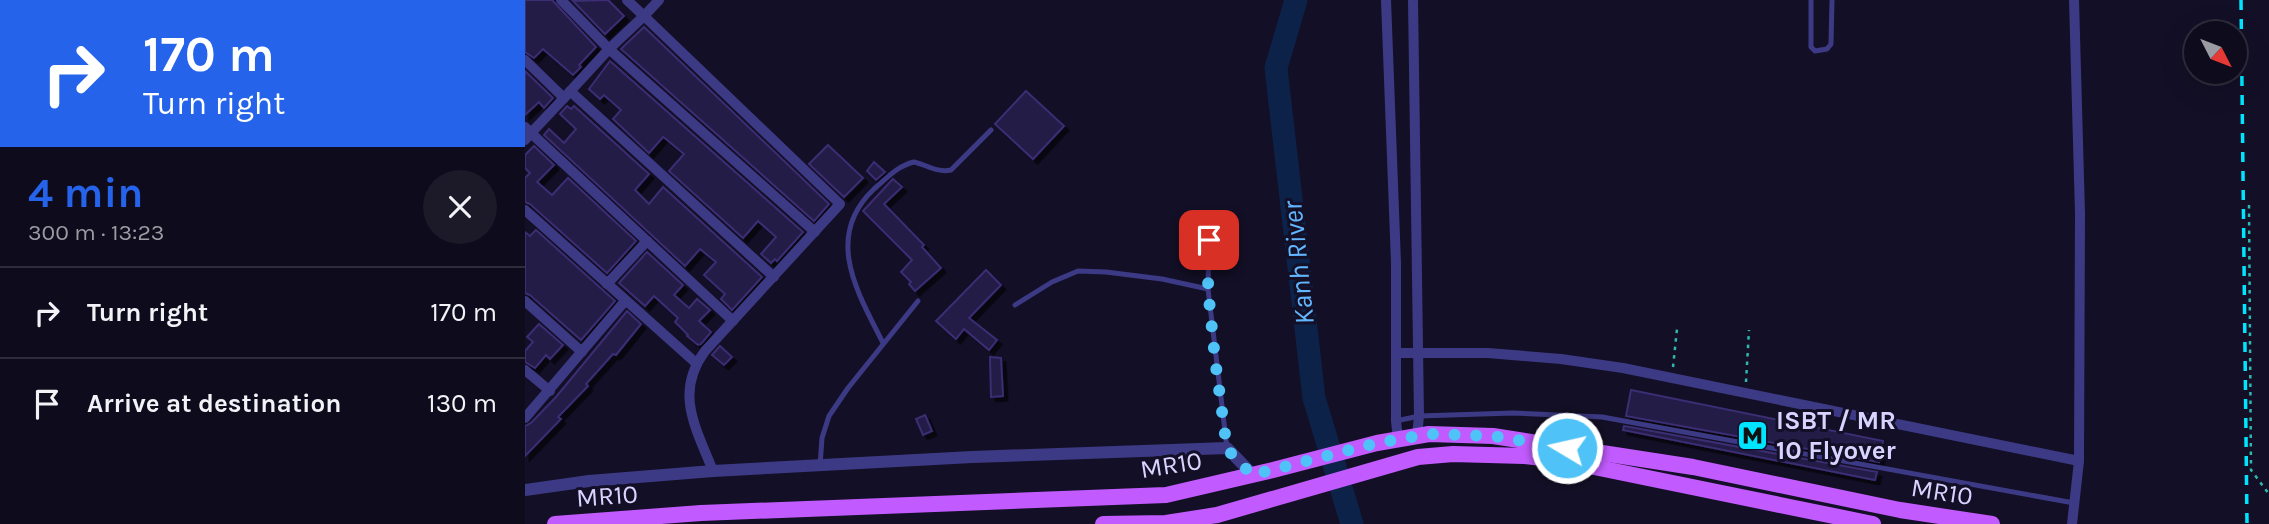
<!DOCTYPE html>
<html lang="en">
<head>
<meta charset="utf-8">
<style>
  :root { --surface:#0e0b1c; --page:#1c1929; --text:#f1f3f6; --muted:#9b9ba3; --line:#2e2b3b; --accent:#2563eb }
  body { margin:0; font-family:Karla,sans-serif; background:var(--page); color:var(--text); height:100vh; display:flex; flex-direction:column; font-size:26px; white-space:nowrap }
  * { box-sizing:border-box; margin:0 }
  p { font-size:23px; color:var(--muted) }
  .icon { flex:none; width:38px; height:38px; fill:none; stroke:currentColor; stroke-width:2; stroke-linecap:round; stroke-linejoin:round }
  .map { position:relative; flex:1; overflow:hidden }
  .details { display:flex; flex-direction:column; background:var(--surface); width:525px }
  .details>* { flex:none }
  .banner { background:#2563eb; color:#fff; overflow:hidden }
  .needle { width:46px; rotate:132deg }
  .fabs { position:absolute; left:1659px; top:21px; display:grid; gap:14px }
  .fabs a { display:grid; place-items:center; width:63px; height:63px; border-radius:50%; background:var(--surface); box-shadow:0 7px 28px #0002,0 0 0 2px var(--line); font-size:35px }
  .pin { position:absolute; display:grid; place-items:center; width:60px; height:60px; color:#fff; margin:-30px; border-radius:14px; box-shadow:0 4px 10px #0006 }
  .me { position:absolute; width:77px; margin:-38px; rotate:279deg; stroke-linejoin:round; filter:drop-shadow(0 0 5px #0008) }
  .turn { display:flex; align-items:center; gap:24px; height:147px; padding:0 28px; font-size:32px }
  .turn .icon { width:91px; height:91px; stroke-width:2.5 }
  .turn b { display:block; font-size:49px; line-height:60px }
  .round { display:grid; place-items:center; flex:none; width:74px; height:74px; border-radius:37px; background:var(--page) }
  .summary { display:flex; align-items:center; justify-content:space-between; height:119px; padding:0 28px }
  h1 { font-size:42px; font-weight:700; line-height:52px; color:var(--accent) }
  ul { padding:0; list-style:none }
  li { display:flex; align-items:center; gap:21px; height:91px; padding:0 28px; border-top:2px solid var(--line) }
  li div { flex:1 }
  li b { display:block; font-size:26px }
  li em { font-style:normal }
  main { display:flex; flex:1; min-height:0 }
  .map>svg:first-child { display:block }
</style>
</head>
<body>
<main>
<section class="details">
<div class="banner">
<div class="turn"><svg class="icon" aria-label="right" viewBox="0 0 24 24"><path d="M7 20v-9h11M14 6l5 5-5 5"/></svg><div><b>170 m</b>Turn right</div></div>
</div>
<div class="summary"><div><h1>4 min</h1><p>300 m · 13:23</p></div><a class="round"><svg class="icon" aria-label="close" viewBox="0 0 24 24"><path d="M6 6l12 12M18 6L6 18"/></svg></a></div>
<ul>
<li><svg class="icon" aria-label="right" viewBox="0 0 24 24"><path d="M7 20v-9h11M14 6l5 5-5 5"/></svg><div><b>Turn right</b></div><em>170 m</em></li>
<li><svg class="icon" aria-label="arrive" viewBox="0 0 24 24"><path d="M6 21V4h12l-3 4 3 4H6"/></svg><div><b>Arrive at destination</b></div><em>130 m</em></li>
</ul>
</section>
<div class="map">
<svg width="1744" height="524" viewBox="0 0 1744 524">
  <defs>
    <filter id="shadow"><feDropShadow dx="4.5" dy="4.5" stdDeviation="0" flood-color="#0009"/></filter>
  </defs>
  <rect width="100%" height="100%" fill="#130f26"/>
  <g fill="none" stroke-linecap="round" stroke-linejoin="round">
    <!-- river -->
    <polyline stroke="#0c2248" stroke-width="23" points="771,0 751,68 789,398 827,524"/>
  </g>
  <!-- building -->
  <g fill="#241b47" stroke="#3b2d73" stroke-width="2" filter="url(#shadow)">
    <polygon points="0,0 27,0 71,47 54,65 56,67 48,75 18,49 9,58 0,52"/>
    <polygon points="83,0 99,16 80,34 48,1"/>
    <polygon points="119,27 304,204 289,221 96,49"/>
    <polygon points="85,61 278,232 252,261 250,259 246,263 236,254 251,237 233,221 218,238 144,171 159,154 141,139 138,137 124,153 88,119 96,110 79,95 75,99 64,89"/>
    <polygon points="0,71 28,98 19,108 14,102 0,115"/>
    <polygon points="501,91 539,126 508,159 470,124"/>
    <polygon points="42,106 46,109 49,106 124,174 110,190 124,204 138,187 237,277 207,310 196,299 200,294 179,275 191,262 175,249 160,266 19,135 24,129 39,143 51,129 35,114"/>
    <polygon points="303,145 338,178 319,197 284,164"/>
    <polygon points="9,146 29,165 12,182 27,195 43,178 111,241 82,273 5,204 0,202 0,178 5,173 0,168 0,155"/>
    <polygon points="349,162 360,172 351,180 342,171"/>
    <polygon points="368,179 377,187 359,204 399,245 397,247 416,268 390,291 384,284 386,282 376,272 387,260 338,211"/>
    <polygon points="11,230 90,301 56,340 5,295 0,293 0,232 5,236"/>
    <polygon points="122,252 158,285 149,295 164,308 172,299 185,310 174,321 186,332 176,344 173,345 162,336 163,335 150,322 153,318 129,296 120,306 94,283"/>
    <polygon points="461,270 476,285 444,318 472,340 464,350 439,329 431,339 411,321"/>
    <polygon points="102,311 116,324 91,355 88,354 61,384 63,386 33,417 36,419 0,456 0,426 6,423 31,397"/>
    <polygon points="14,324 38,345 25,359 21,355 10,368 0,362 0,351 8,342 2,337"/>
    <polygon points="195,346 207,357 199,365 187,355"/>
    <polygon points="465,357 476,358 478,396 466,397"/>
    <polygon points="1106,390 1358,441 1354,462 1101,416"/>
    <polygon points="400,415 407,431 398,435 391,419"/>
    <polygon points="1099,426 1352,472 1350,480 1098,430"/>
  </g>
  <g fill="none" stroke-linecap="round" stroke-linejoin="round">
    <!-- path -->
    <g stroke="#2fb8b0" stroke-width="2.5" stroke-dasharray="3.5 5" stroke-linecap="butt">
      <polyline points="1724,205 1726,470 1744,494"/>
      <polyline points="1148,367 1152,329"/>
      <polyline points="1221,382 1224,330"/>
    </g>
    <!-- service -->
    <g stroke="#3d3a85" stroke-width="5">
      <polyline points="1286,0 1286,47 1290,51 1302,49 1306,44 1307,0"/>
      <polyline points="684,240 683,289 702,448"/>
      <polyline points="490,305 527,282 553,271 581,272 637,279 683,289"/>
      <path d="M358,343C333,293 298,237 349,189C362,178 372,166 389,162C402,165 412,173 426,170L466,130"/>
      <polyline points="871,421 894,416 988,413 1077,417 1549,503"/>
      <polyline points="295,466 297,438 304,416 323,388 393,301"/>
    </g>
    <!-- minor -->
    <g stroke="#3d3a85" stroke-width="10">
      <polyline points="36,0 84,49 119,16 102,0"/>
      <path d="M134,0L119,16L315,204L180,351C149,393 171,428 188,471"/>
      <polyline points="861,0 871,263 871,421 873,439"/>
      <polyline points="888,0 894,416 892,436"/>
      <polyline points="0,60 39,98 84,49 290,232"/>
      <polyline points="45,91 249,277"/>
      <polyline points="0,127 6,133 39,98"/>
      <polyline points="0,140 6,133 208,321"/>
      <polyline points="0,210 171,363"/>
      <polyline points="82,284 122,241"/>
      <polyline points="0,301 57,352"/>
      <polyline points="871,353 963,353 1036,359 1098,368 1554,461"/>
      <polyline points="0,370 25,391"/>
      <polyline points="0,418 100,301"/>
      <polyline points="1547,524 1554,461 1555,213 1549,0"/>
    </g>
    <!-- tertiary -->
    <polyline stroke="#3d3a85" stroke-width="12" points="0,490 64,481 188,471 447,457 702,448 728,475"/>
    <!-- primary -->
    <g stroke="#c25bff" stroke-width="16">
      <polyline points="30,524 176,513 641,495 748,470 852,443 904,434 968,436 1168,467 1375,510 1467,524"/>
      <polyline points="578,524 641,523 692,515 893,457 928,454 999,456 1035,460 1348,524"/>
    </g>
    <!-- rail -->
    <polyline stroke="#00e5ff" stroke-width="3.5" stroke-dasharray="10 9" stroke-linecap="butt" points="1716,0 1722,524"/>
  </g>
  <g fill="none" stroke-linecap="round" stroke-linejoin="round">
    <!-- route -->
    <polyline stroke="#4fc3f7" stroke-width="12" stroke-dasharray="0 21.6" points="684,240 683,289 690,359 702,449 727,475 852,443 904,434 968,436 1042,448"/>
  </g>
  <!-- icons -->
  <defs>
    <symbol id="metro-square" viewBox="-11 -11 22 22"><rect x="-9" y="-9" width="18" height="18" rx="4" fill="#00e5ff" stroke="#130f26"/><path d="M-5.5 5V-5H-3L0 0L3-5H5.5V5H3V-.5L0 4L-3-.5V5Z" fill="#111"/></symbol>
  </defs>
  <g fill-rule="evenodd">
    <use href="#metro-square" x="1210" y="418" width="35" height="35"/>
  </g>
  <g text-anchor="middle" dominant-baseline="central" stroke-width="6" stroke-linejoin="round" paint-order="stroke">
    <!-- poi labels -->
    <g font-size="26" font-weight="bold" fill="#d9d4ff" stroke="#130f26" text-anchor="start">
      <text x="1251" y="420">ISBT / MR<tspan x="1251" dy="30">10 Flyover</tspan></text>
    </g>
    <!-- street labels -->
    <g font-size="26" fill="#d9d4ff" stroke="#130f26">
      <text transform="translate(646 465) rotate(-9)">MR10</text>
      <text transform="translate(1417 492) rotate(9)">MR10</text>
      <text transform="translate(82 496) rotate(-4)">MR10</text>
    </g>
    <!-- water labels -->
    <g font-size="28" font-style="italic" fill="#62b6ff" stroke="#130f26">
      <text transform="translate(773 263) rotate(-96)">Kanh River</text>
    </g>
  </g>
</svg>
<div class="fabs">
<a><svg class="needle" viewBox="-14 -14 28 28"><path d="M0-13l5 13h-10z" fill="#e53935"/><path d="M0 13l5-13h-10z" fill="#9b9ba3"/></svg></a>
</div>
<div class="pin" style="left:684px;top:240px;background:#d93025"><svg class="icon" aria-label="arrive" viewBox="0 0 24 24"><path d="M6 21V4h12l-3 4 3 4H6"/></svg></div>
<svg class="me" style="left:1042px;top:448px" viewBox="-20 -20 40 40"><circle r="17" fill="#4fc3f7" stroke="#fff" stroke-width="3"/><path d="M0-11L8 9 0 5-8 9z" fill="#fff"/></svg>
</div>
</main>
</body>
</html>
